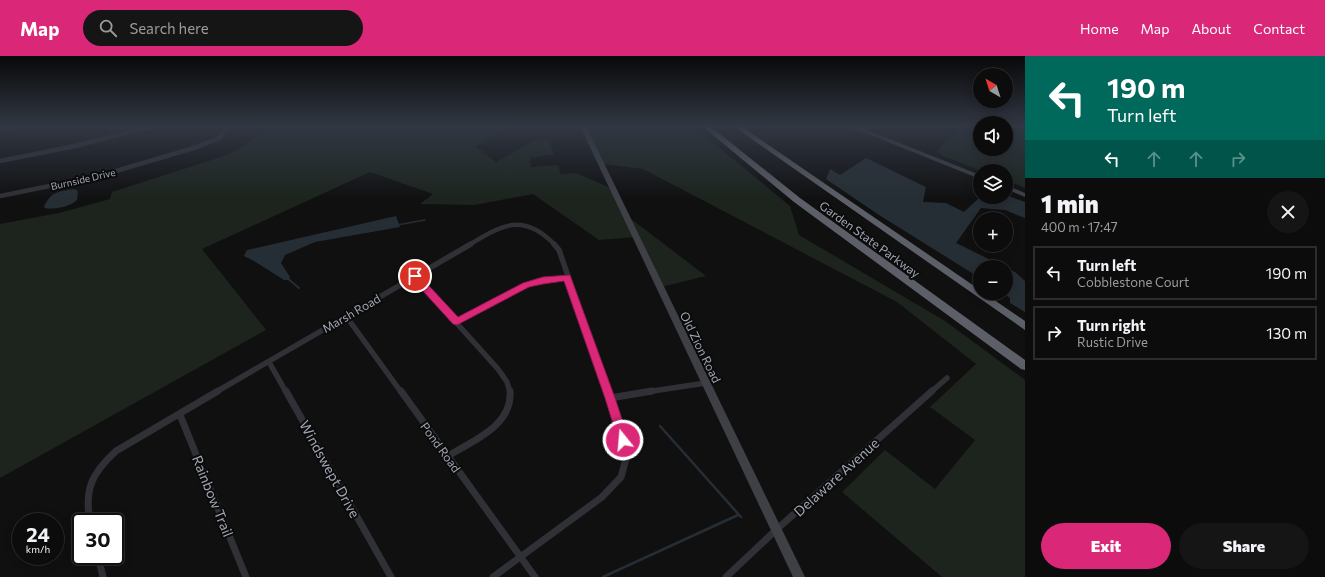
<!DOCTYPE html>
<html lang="en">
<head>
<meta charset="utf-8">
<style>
  :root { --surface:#0c0c0d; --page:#151516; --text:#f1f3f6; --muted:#9a9b9d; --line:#2c2c2e; --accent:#db2777 }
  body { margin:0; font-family:Commissioner,sans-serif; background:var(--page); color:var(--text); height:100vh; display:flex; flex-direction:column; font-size:15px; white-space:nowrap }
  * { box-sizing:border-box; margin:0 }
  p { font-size:13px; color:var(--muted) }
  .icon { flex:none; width:22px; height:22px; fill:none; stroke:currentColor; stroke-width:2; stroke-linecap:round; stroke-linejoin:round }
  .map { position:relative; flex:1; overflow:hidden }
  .side { display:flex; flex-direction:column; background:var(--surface); width:300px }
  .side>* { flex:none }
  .banner { background:#00695c; color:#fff; overflow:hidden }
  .needle { width:26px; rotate:321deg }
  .tools { position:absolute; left:973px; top:12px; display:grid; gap:8px }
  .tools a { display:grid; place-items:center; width:40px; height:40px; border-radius:50%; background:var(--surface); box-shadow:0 2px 10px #0003,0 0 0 1px var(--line); font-size:20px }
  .speed { position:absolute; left:12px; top:457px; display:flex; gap:8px; font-size:20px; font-weight:700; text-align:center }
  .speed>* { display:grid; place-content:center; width:52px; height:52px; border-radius:50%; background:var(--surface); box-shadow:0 2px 10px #0003,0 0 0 1px var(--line); line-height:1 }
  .speed small { font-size:10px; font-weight:400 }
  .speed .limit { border:2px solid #111; border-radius:6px; background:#fff; color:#111 }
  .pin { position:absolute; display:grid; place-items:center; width:34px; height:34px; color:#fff; margin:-17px; border:2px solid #fff; border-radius:50%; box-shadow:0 1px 4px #0007 }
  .me { position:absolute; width:44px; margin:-22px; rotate:343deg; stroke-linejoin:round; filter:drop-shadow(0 0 3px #0008) }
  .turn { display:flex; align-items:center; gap:14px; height:84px; padding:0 16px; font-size:18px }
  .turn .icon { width:52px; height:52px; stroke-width:2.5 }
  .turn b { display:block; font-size:28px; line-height:34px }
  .lanes { display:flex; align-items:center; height:38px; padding:0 16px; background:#0003; justify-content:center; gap:20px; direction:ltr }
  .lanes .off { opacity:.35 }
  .round { display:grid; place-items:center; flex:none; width:42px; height:42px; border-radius:21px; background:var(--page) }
  .summary { display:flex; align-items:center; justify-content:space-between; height:68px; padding:0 16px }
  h1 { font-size:24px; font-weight:800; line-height:30px }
  .action { display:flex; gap:8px; margin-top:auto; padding:8px 16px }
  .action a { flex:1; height:46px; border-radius:24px; background:var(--accent); color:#fff; font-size:16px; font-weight:800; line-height:46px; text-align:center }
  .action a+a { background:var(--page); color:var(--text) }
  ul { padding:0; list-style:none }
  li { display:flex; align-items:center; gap:12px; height:54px; margin:0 8px 6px; padding:0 8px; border:2px solid var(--line); border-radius:0px }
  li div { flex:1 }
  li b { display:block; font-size:15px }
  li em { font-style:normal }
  header { display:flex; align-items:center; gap:24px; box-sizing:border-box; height:56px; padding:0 20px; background:var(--accent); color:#fff }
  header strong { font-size:19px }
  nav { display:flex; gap:22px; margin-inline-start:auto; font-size:14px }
  .search { width:280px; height:36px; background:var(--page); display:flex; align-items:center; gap:10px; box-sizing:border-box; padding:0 14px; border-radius:22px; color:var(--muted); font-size:15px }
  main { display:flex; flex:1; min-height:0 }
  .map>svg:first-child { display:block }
</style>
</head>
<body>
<header>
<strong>Map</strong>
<div class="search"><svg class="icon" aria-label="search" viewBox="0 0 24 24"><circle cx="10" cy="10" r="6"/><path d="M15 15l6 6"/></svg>Search here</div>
<nav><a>Home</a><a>Map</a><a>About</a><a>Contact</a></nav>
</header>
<main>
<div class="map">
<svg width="1025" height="521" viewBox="0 0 1025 521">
  <rect width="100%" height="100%" fill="#101011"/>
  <!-- green -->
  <g fill="#1c241d">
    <path d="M262,70H504L507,72L475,90L496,106L539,82L549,84L554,98L530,102L531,111L558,109L561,118L576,117L613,133L626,159L706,220L661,231L637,181L599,184L533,138L475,149L420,148L433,138L370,116L202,193L266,274L0,422V168L59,157L110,143L112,136L227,99C239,93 257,84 262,70Z"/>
    <polygon points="584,70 693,70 790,150 799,179 945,265 1025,324 1025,521 942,521 842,436 885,394 935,433 975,384 930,351 976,308 897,246 643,113 602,108"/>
    <polygon points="943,70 980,70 980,93 1006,93 1006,70 1025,70 1025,132 1006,124 1006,115 982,115 941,99 937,94 958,76"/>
  </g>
  <!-- water -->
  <g fill="#262e35">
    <polygon points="866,102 926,131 923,146 946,147 964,156 980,141 1006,141 1006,139 1025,146 1025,162 1005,154 981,152 956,187 1005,211 980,211 980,222 879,159 826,123 830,113 840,119"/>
    <path d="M74,133L78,135L77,144C69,151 54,154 45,152L44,151C51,135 58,136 74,133Z"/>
    <polygon points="396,160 400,171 315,186 285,199 281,207 290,221 289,224 284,224 254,205 244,200 247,194"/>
    <polygon points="1006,212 1015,216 1025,225 1025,256 1010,247 1010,242 1003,237 1006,237"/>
  </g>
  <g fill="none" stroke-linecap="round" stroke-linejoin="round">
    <!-- stream-far2 -->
    <polyline stroke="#262e35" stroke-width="1.5" points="397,169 425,164"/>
    <!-- stream-far1 -->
    <polyline stroke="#262e35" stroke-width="2" points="287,222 299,232"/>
    <!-- stream -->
    <g stroke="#262e35" stroke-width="2.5">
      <polyline points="660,370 741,461"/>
      <polyline points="603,521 738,459"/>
    </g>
    <!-- river -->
    <polygon fill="#262e35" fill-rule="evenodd" points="1017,70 1025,70 1025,75"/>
    <!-- street-far2 -->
    <g stroke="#303136" stroke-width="4.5">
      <polyline points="0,73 17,70"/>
      <polyline points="0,105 75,90 154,70"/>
      <polyline points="0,140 99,120 197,91 219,82 229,70"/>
      <path d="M469,189C502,169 523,156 555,189"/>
    </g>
    <!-- street-far1 -->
    <g stroke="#303136" stroke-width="5.5">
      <polyline points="554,188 559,194 608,336"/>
      <polyline points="415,221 498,313 507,326 510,336"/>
      <polyline points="346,260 401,336"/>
      <polyline points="457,265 526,229 543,224 567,222"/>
      <polyline points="269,306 286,336"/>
      <polyline points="216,336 471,188"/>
      <polyline points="646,336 706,327"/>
      <polyline points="931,336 947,322"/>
    </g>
    <!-- street -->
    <g stroke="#303136" stroke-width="7">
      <polyline points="286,335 391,521"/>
      <polyline points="401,335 535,521"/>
      <polyline points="610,342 652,335"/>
      <polyline points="180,359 246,521"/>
      <path d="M448,400C472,385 513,370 510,335"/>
      <path d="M90,466C84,433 92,417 116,395L218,335"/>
      <polyline points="98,500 103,521"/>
      <polyline points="493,521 602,441 621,421 627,399 608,335"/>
      <polyline points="726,521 776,474 932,335"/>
    </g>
    <!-- secondary -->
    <g fill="#3e4046" fill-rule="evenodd">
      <polygon points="580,70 586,70 805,521 793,521"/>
      <polygon points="848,70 857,70 980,119 980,123"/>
      <polygon points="1006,129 1025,137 1025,141 1006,133"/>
    </g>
    <!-- highway -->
    <g fill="#5c5f67" fill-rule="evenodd">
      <polygon points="702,70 710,70 800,142 1025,304 1025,314 1021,313 794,146"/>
      <polygon points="733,70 741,70 980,234 980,237 984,237 1025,265 1025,274"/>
    </g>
  </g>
  <!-- sky -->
  <linearGradient id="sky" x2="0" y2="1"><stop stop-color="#090909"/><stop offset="0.49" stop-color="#313743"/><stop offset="1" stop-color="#313743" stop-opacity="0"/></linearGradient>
  <rect width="1025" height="143" fill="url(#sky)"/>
  <!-- route -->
  <polygon fill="#db2777" stroke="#8e194d" points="415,217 418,218 458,261 523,227 543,221 570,219 615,342 629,384 627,387 623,388 619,387 618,384 605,342 564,225 543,228 529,231 457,269 453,268 412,223 411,220"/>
  <g text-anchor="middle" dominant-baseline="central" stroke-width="4" stroke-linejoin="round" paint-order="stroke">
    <!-- far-street labels -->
    <g font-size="10" fill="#a0a6b2" stroke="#0b0b0c">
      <text transform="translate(83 123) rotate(-13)">Burnside Drive</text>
    </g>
    <!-- street labels -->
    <g font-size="12" fill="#a0a6b2" stroke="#0b0b0c">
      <text transform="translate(870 183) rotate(36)">Garden State Parkway</text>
      <text transform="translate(351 257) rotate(-30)">Marsh Road</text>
      <text transform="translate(701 291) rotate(64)">Old Zion Road</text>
      <text transform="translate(441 391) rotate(54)">Pond Road</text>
    </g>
    <!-- near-street labels -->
    <g font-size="14" fill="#a0a6b2" stroke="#0b0b0c">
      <text transform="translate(330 413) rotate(61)">Windswept Drive</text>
      <text transform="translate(836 421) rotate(-42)">Delaware Avenue</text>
      <text transform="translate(213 440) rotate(68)">Rainbow Trail</text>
    </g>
  </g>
</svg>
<div class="tools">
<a><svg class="needle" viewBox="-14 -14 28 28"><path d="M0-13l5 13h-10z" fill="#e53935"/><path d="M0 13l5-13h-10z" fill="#9a9b9d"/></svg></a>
<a><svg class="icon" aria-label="sound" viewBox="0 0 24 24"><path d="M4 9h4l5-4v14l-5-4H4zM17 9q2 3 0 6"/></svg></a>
<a><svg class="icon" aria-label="layers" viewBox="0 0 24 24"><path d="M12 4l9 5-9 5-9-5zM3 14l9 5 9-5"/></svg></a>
<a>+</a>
<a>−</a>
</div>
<div class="speed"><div>24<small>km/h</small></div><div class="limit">30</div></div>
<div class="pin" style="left:415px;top:220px;background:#d93025"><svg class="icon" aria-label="arrive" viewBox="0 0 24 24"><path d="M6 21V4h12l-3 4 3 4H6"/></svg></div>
<svg class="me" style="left:623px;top:384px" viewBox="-20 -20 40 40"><circle r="17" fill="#db2777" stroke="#fff" stroke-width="3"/><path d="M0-11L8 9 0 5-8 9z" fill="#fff"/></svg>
</div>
<section class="side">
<div class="banner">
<div class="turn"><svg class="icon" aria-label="left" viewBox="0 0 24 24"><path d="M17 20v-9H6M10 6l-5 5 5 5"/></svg><div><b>190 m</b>Turn left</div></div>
<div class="lanes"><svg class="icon" aria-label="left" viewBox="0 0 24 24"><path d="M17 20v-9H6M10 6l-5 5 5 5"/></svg><svg class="icon off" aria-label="ahead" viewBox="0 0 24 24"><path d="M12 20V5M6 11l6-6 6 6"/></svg><svg class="icon off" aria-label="ahead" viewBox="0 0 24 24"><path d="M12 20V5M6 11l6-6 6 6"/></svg><svg class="icon off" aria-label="right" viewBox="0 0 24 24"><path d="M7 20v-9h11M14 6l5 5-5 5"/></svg></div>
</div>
<div class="summary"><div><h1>1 min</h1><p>400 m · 17:47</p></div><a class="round"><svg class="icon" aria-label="close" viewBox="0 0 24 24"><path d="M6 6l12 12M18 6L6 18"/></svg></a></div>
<ul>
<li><svg class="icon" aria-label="left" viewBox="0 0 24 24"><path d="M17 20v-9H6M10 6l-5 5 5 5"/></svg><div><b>Turn left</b><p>Cobblestone Court</p></div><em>190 m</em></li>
<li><svg class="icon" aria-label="right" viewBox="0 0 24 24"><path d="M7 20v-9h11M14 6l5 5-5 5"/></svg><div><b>Turn right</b><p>Rustic Drive</p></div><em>130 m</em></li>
</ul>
<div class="action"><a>Exit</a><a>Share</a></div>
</section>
</main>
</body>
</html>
